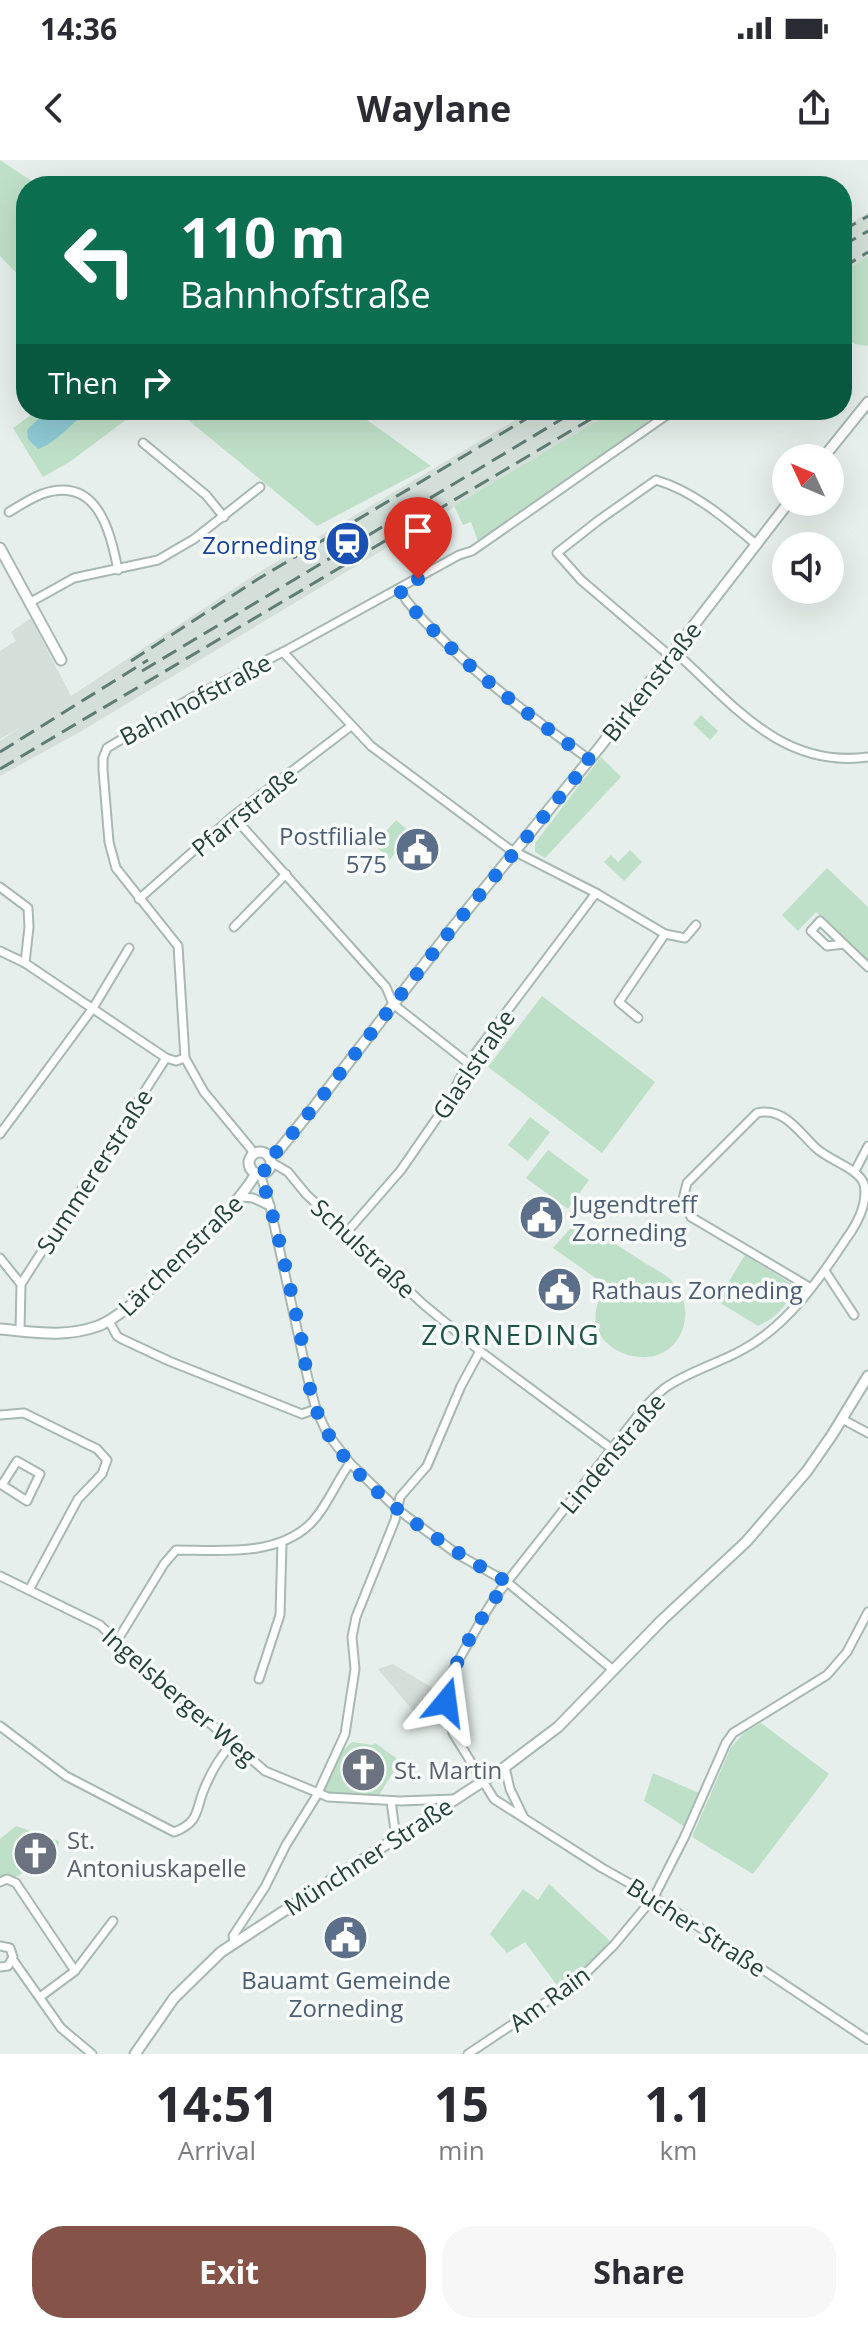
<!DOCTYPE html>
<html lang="en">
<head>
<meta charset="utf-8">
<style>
  :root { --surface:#fff; --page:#f7f7f7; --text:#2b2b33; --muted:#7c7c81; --accent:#855347 }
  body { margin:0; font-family:"Open Sans",sans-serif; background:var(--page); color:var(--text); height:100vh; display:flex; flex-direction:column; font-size:30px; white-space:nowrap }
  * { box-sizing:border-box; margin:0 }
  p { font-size:26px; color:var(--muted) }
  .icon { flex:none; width:44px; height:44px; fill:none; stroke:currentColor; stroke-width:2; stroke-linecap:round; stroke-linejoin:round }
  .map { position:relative; height:1894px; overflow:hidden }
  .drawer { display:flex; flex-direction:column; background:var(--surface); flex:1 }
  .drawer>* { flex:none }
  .guide { position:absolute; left:16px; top:16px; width:836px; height:244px; border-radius:32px; box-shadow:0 8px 32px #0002; background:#0b6e4f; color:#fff; overflow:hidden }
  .needle { width:52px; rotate:314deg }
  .fabs { position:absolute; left:772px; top:284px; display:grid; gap:16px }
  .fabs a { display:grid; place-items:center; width:72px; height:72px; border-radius:50%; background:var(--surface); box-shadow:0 8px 32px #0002; font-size:40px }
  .pin { position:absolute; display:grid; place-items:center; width:68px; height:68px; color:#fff; margin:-82px -34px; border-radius:50% 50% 50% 0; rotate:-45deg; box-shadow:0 0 8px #0007 }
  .pin .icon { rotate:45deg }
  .me { position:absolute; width:88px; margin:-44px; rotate:16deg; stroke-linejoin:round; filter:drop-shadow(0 0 6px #0008) }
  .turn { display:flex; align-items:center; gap:28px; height:168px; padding:0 32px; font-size:36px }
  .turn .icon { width:104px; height:104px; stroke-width:2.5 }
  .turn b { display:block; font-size:56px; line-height:68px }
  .then { display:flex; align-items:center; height:76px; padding:0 32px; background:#0003; gap:16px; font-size:30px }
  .eta { display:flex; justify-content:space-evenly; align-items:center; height:136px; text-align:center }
  .eta b { font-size:48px; font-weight:700; line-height:56px }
  .action { display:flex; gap:16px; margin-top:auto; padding:16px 32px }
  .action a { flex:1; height:92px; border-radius:32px; background:var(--accent); color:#fff; font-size:32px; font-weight:700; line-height:92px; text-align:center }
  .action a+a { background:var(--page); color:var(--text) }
  .status { display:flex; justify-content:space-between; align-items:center; height:56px; padding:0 40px; background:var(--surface); direction:ltr }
  .status svg { height:22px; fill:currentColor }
  header { display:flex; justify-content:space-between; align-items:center; height:104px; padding:0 32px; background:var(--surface); font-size:36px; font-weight:700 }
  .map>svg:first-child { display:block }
</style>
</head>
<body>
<div class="status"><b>14:36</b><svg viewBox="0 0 49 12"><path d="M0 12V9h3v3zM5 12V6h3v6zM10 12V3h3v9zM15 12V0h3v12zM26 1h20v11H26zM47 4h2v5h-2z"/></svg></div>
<header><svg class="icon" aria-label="back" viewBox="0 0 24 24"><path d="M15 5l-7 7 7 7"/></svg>Waylane<svg class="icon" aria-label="share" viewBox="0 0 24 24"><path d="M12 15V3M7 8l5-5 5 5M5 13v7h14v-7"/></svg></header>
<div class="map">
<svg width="868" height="1894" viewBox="0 0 868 1894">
  <rect width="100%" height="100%" fill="#e6efeb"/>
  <!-- built -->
  <g fill="#d4dfda">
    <polygon points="868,53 868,97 842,113 842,68"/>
    <polygon points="532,250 616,250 78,573 0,616 0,581 20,568 0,579 0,491 16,481 11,472 31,458 71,536 256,414"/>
    <polygon points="393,1504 442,1534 442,1543 425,1565 378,1509"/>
  </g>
  <!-- green -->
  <g fill="#bfe0c8" fill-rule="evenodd">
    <polygon points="0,0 39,26 26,26 26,123 0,96"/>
    <polygon points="868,97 868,185 867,186 855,184 842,174 842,113"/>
    <polygon points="38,250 139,250 71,301 43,317 13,268"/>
    <polygon points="176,250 353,250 431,306 317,366"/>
    <polygon points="616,250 667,250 478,381 471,362 463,365 454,346"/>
    <polygon points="701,555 718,571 710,580 693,564"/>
    <polygon points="601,597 621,617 545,698 535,692 535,683"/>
    <polygon points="396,660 412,674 390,699 374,685"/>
    <polygon points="630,690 642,702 624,721 604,702 611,695 618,702"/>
    <polygon points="827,708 868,747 868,801 816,752 798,771 782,755"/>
    <polygon points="542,836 655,922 602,993 488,907"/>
    <polygon points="530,957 550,972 528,1001 508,985"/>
    <polygon points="548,990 589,1020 568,1049 526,1018"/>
    <path d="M578,1060C600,1074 623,1089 645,1103C653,1108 664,1113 671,1120C681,1130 687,1145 685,1159C675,1230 559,1192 607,1126L553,1088Z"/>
    <path d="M745,1095L793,1125C790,1144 776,1158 758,1166L717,1141Z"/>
    <polygon points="761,1563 829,1614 753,1714 692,1677 731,1587 745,1572"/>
    <path d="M352,1582L373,1585L375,1583L396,1598L397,1606L378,1637H354L326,1631L324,1627L339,1594ZM360,1590L366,1595L369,1592L379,1598L376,1606L381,1612L375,1617L371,1612L358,1626L353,1628L341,1614L358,1599L355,1594Z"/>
    <polygon points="653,1613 699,1633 685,1667 644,1641"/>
    <polygon points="16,1666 59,1681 57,1691 18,1716 13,1718 10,1714 0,1720 0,1679"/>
    <polygon points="549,1724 610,1781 579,1814 559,1828 525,1782 507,1793 490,1774 523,1729 538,1740"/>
  </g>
  <!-- water -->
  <path fill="#8ec9d4" d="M47,250H93C72,259 61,281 38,289L28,279L27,270Z"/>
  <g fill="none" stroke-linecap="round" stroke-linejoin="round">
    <defs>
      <g id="minor">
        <polyline points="143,283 206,335 224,357"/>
        <path d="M9,352C19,346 31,338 42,334C97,315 110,370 118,410"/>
        <path d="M399,429C410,448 424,461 439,476C485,523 537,561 590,600"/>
        <polyline points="29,443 74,418 158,400 194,379 260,327"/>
        <path d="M674,491C732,543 781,609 868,597"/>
        <polyline points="283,492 371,586 508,688 596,733 665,774 685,778 696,765"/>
        <path d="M670,496L581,420L557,393L599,360L656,320C694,331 727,360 757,385"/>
        <polyline points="233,656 386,827 393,844 468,903"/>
        <polyline points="0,727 28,748 29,767 25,803"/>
        <polyline points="139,739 233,656 351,566"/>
        <polyline points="234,767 286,714"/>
        <polyline points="844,784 827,786 811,771 820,761 868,807"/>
        <polyline points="0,791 25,803 166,898 176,901 185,898"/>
        <polyline points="638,858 619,842 665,774"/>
        <polyline points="0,974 93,848 129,788"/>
        <polyline points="253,995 251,989 204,932 185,898 178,786 116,708 109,682 103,610 103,598 107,588 193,537 283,492 459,395 472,391 674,250"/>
        <polyline points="271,1002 288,1012 306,1034 423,1144 480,1191 612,1289"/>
        <polyline points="855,1011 868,986"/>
        <polyline points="260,1013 270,1046 308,1219 316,1249 327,1273 350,1303 397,1349 457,1394 507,1422 612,1509"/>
        <polyline points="242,1037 253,1038 270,1046"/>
        <polyline points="347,1072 401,1010 446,945 468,903 596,733"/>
        <polyline points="0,1098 21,1124 20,1170"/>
        <polyline points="825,1111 854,1155"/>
        <polyline points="21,1124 166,898"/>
        <path d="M811,1128L691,1057L683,1039L687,1023L757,953C784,947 798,971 816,988C830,1001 858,1008 864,1024C868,1043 857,1064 846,1079C819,1120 787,1166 742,1190C717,1204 689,1211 665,1228C657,1234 650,1242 643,1249L496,1436L486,1452L453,1510L448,1524L446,1542L453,1573L494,1639L602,1708L654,1737L868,1880"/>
        <polyline points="109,1161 117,1176 122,1179 169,1201 302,1254 316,1249"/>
        <polyline points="0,1255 24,1253 97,1289 107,1300 102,1314 78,1339 29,1430"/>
        <polyline points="842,1259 868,1273"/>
        <polyline points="0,1324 2,1325 27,1341 40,1314 17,1301 2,1325"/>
        <polyline points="0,1416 100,1465 128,1492 265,1611 328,1637 400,1641 454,1639"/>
        <path d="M117,1481L164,1404L176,1390C218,1390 275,1397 309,1365C326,1349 336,1322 350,1303"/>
        <polyline points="259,1519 280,1455 282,1382"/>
        <path d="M0,1566L66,1616L174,1672C201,1662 195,1649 205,1627C212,1610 220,1597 232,1583"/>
        <polyline points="505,1607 510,1629 523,1656"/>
        <polyline points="391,1641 396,1678"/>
        <polyline points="0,1722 7,1719 16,1723 75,1811"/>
        <polyline points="234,1783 233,1776 265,1727 286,1685 317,1635 345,1574 355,1509 352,1477 356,1457 395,1360 400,1337 427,1306 461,1226 480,1191"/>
        <polyline points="0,1786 10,1788 13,1797 8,1806 0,1807"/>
        <polyline points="13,1800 61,1868 92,1894"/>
        <polyline points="40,1837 75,1811 113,1761"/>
        <polyline points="468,1894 579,1820 614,1785 654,1737 684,1678 726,1583 733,1573 827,1515 847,1492 868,1452"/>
      </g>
      <g id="tertiary">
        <polyline points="823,298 868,242"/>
        <polyline points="0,388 61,500"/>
        <circle cx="260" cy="1003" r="11"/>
        <polyline points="269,997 279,990 314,947 454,766 599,588 789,342"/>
        <path d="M0,1169C34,1172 65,1178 98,1166C134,1153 238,1048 256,1013"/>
        <polyline points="135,1894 174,1838 221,1792 505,1607 558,1567 662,1460 746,1382 807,1311 832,1275 868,1216"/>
      </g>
    </defs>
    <!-- minor casing -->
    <use href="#minor" stroke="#a8b8b2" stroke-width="11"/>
    <!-- tertiary casing -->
    <use href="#tertiary" stroke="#a8b8b2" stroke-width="13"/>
    <!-- minor -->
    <use href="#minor" stroke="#fff" stroke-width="7"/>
    <!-- tertiary -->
    <use href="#tertiary" stroke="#fff" stroke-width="9"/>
    <!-- rail -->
    <g stroke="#5f7d75" stroke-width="3" stroke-dasharray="16 8" stroke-linecap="butt">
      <polyline points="842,71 868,56"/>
      <polyline points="842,86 868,71"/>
      <polyline points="842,108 868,92"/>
      <polyline points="131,501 258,419 541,250"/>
      <polyline points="142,511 577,250"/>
      <polyline points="0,592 148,500"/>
      <polyline points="0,609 606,250"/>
    </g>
  </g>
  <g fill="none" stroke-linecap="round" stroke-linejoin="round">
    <!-- route -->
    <path stroke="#1a73e8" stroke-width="14" stroke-dasharray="0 25.2" d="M418,419L399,429C410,448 424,461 439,476C485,523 537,561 590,600L454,766L314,947L279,990L269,997L271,1002L267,1009L260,1013C277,1065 288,1119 300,1172C305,1198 307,1225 316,1249C343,1322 442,1385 507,1422C488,1446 445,1512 446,1542"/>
  </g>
  <!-- icons -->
  <defs>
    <symbol id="station-disc" viewBox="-11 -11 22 22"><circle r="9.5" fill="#1a4fb4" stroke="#f7fbf9"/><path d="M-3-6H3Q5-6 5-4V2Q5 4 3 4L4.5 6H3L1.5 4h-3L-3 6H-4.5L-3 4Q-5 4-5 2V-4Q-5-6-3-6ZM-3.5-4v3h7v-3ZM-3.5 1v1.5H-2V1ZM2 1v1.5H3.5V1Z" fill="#fff"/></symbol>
    <symbol id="civic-disc" viewBox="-11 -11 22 22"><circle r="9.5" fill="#5c6f8a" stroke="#f7fbf9"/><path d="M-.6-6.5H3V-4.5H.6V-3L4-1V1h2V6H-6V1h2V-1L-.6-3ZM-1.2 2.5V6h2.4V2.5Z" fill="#fff"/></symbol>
    <symbol id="church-disc" viewBox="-11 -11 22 22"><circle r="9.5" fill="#6b7280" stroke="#f7fbf9"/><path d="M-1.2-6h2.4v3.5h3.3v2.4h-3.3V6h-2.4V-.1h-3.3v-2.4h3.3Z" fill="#fff"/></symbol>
  </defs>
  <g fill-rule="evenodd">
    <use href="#station-disc" x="322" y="358" width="51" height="51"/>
    <use href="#civic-disc" x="392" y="664" width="51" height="51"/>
    <use href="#civic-disc" x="516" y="1032" width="51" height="51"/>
    <use href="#civic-disc" x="534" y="1104" width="51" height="51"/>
    <use href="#church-disc" x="338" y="1584" width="51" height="51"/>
    <use href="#church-disc" x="10" y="1668" width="51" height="51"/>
    <use href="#civic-disc" x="320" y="1752" width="51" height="51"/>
  </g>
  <g text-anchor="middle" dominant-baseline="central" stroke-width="7" stroke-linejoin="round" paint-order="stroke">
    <!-- transit labels -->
    <g font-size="24" fill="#164399" stroke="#f7fbf9" text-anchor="end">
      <text x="317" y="384">Zorneding</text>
    </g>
    <!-- street labels -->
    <g font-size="24" fill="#24423a" stroke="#f7fbf9">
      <text transform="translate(651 521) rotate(-52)">Birkenstraße</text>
      <text transform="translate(195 539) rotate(-28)">Bahnhofstraße</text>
      <text transform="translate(244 651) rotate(-39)">Pfarrstraße</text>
      <text transform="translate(473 904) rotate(-56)">Glaslstraße</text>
      <text transform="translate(94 1011) rotate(-57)">Summererstraße</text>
      <text transform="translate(364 1088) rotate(43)">Schulstraße</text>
      <text transform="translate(180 1095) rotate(-44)">Lärchenstraße</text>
      <text transform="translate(612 1293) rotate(-50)">Lindenstraße</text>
      <text transform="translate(180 1536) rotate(41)">Ingelsberger Weg</text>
      <text transform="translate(368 1696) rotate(-33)">Münchner Straße</text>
      <text transform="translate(697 1767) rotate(33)">Bucher Straße</text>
      <text transform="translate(549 1838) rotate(-36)">Am Rain</text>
    </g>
    <!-- service labels -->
    <g font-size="24" fill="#4e5e75" stroke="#f7fbf9" text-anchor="start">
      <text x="387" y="675" text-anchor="end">Postfiliale<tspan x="387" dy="28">575</tspan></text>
      <text x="572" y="1043">Jugendtreff<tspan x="572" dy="28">Zorneding</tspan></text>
      <text x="591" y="1129">Rathaus Zorneding</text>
      <text x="346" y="1819" text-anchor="middle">Bauamt Gemeinde<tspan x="346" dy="28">Zorneding</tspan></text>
    </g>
    <!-- worship labels -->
    <g font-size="24" fill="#5b616d" stroke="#f7fbf9" text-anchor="start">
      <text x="394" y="1609">St. Martin</text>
      <text x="67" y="1679">St.<tspan x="67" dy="28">Antoniuskapelle</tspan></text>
    </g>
    <!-- quarter labels -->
    <g font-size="28" letter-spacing="2" fill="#1f5548" stroke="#f7fbf9">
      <text x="511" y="1174">ZORNEDING</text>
    </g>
  </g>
</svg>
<div class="fabs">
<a><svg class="needle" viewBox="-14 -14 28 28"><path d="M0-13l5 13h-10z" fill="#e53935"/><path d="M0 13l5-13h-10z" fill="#7c7c81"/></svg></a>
<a><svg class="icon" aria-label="sound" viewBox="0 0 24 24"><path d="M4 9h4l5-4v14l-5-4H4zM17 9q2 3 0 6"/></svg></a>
</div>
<div class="pin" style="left:418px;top:419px;background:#d93025"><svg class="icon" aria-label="arrive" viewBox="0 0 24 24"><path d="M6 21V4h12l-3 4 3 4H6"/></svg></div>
<svg class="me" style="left:446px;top:1542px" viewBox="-20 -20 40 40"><path d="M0-17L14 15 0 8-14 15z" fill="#1a73e8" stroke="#fff" stroke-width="4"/></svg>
<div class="guide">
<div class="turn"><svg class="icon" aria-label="left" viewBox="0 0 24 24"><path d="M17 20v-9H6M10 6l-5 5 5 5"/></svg><div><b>110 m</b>Bahnhofstraße</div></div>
<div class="then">Then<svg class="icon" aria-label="right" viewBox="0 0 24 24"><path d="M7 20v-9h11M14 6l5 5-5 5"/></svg></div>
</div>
</div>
<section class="drawer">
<div class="eta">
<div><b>14:51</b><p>Arrival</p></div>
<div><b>15</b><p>min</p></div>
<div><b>1.1</b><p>km</p></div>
</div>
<div class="action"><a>Exit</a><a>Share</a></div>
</section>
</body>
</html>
